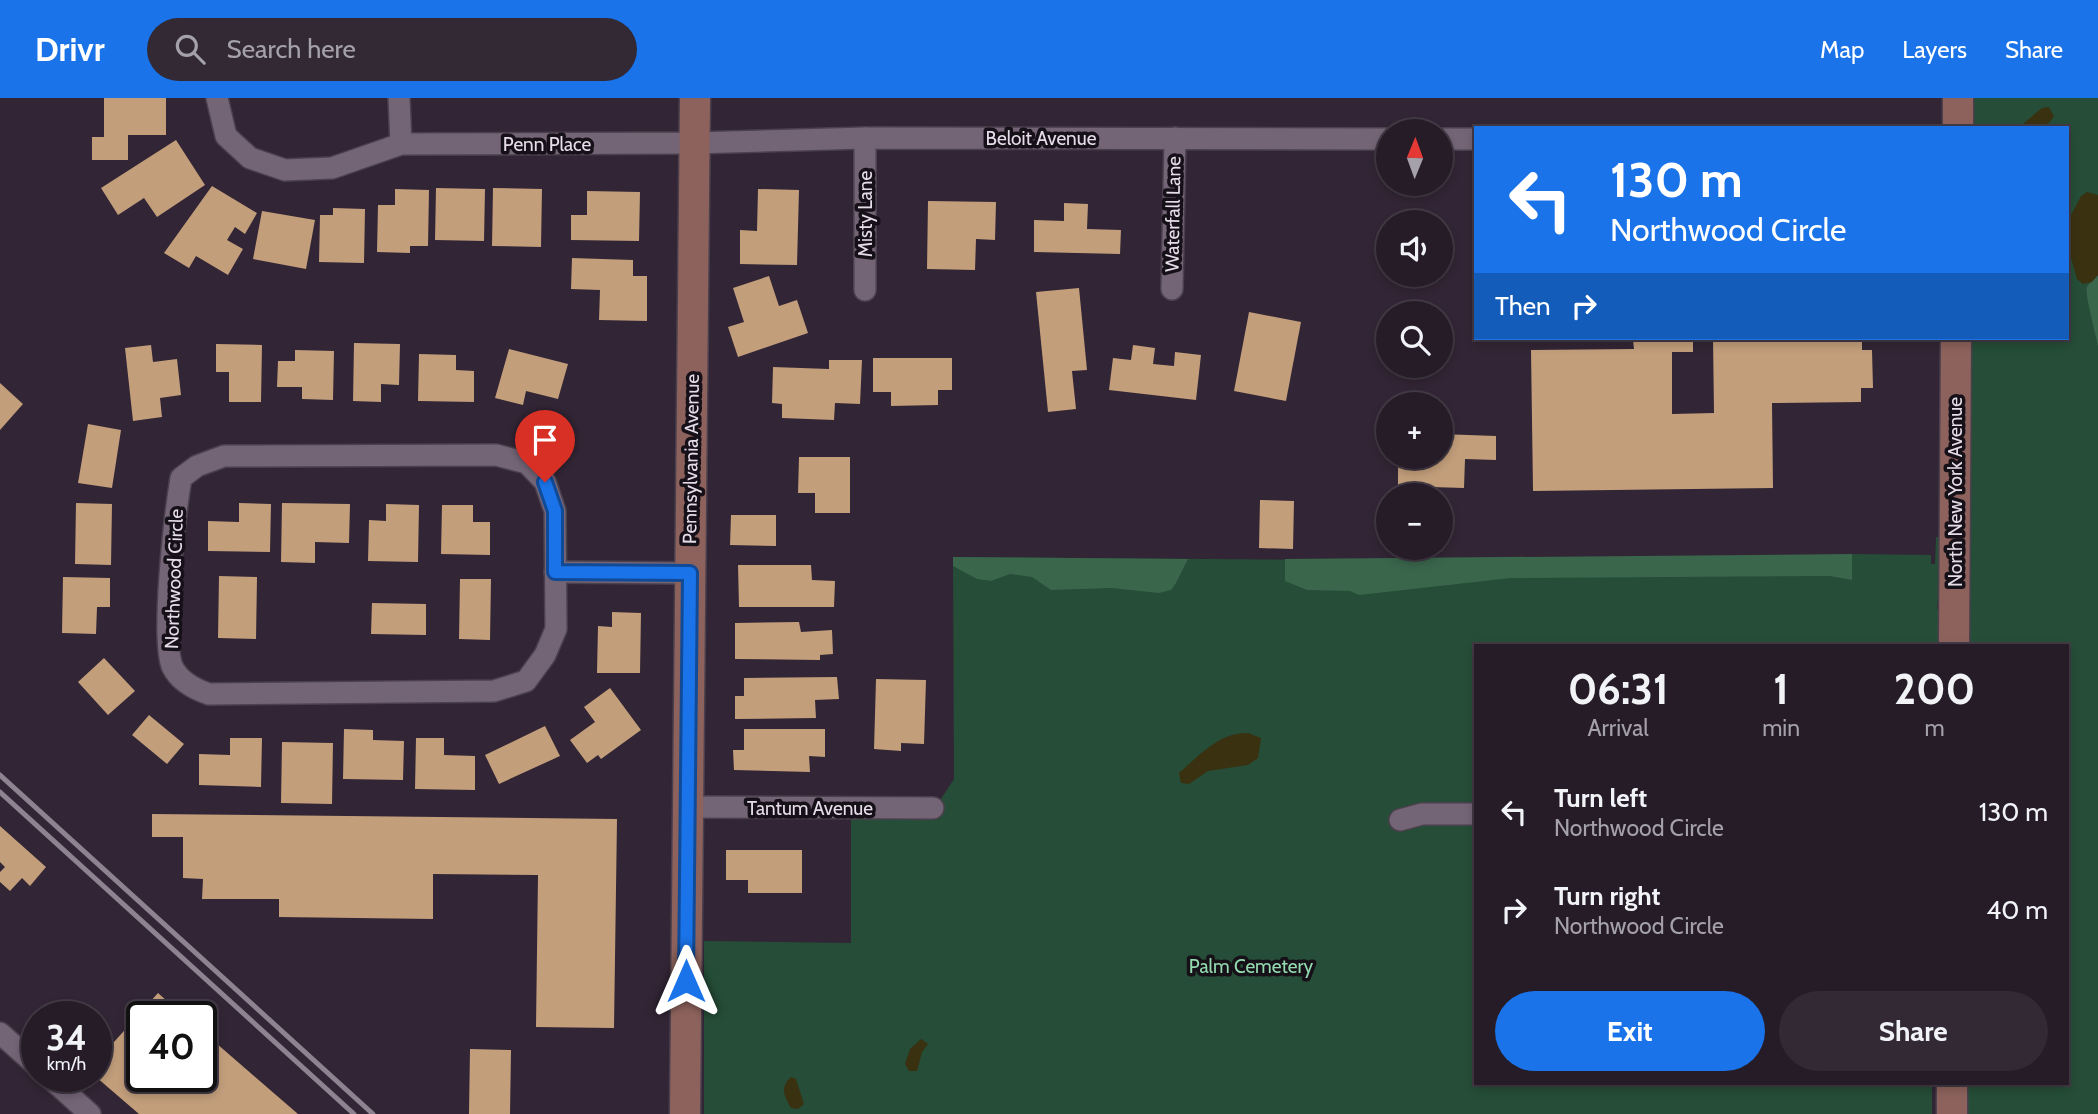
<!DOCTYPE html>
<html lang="en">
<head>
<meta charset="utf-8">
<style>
  :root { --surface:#261c28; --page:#322934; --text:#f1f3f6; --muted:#a4a1a8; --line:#423a45; --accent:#1a73e8 }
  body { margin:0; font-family:Cabin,sans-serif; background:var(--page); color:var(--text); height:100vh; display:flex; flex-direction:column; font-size:26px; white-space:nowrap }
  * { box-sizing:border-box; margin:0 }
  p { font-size:23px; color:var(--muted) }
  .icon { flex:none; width:38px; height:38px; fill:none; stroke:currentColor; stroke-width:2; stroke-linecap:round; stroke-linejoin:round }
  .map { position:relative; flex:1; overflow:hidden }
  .side { position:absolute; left:1474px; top:546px; width:595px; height:441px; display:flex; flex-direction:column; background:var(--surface); border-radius:0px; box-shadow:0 4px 10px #0003,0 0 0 2px var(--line) }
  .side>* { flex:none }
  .guide { position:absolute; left:1474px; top:28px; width:595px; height:214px; border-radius:0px; box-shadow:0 4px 10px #0003,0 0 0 2px var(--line); background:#1a73e8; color:#fff; overflow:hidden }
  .needle { width:46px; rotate:1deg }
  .tools { position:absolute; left:1376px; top:21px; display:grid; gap:14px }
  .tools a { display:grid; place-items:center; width:77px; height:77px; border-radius:50%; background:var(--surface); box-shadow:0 4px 10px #0003,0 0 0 2px var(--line); font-size:35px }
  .speed { position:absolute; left:21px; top:903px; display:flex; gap:14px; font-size:35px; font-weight:700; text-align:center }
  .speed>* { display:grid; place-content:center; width:91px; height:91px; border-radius:50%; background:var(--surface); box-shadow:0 4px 10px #0003,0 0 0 2px var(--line); line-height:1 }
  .speed small { font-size:18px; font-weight:400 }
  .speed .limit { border:4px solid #111; border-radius:10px; background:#fff; color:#111 }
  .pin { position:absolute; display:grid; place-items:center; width:60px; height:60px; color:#fff; margin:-72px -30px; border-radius:50% 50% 50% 0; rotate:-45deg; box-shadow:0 0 7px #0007 }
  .pin .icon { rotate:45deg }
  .me { position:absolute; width:77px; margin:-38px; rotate:0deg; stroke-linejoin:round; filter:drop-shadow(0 0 5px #0008) }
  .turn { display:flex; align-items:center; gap:24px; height:147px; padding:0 21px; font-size:32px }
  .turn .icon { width:91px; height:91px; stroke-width:2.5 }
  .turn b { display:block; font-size:49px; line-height:60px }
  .then { display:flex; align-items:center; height:66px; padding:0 21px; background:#0003; gap:14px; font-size:26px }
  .eta { display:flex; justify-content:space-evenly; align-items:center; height:119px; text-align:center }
  .eta b { font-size:42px; font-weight:800; line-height:49px }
  .primary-button { display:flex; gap:14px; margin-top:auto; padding:14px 21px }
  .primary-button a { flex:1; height:80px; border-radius:42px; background:var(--accent); color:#fff; font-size:28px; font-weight:800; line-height:80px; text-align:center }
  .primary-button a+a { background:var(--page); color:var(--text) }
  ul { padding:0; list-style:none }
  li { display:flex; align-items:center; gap:21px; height:98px; padding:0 21px }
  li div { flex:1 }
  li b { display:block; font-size:26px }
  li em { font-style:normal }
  header { display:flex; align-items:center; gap:42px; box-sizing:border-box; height:98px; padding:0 35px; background:var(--accent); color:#fff }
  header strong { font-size:33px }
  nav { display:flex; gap:38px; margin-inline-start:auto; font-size:24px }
  .search { width:490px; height:63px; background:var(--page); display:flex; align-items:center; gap:18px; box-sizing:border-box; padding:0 24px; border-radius:38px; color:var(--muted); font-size:26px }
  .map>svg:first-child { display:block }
</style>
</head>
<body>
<header>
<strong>Drivr</strong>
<div class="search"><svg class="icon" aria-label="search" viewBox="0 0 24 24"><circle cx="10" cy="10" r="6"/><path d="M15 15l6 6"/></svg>Search here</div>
<nav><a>Map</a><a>Layers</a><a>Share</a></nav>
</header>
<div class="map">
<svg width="2098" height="1016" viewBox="0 0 2098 1016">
  <rect width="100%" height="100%" fill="#322535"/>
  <!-- green -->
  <g fill="#254d37">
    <polygon points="1968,0 2098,0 2098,1016 1956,1016 1957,985 2067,985 2067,548 1962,548 1966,240 2067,240 2067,30 1968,30"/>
    <polygon points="1936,439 1944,441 1943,500 1938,500 1937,511 1944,511 1944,548 1475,548 1475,985 1932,985 1932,1016 704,1016 704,843 851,845 851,718 941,719 941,701 954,681 953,459 1852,466 1852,456 1931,457 1931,466 1935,466"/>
  </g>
  <!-- forest -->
  <g fill="#3a664c">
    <path d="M2098,177V248C2096,237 2084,194 2087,189C2089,185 2095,181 2098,177Z"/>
    <polygon points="1852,456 1852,482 1830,478 1511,480 1359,497 1350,493 1307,492 1285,483 1285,461"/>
    <polygon points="953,459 1188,461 1176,485 1171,492 1159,495 1111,490 1051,492 1032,479 1010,476 991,483 977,481 953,468"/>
  </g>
  <!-- sand -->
  <g fill="#3a3111">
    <polygon points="2049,9 2054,19 2044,30 2018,30 2042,10"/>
    <polygon points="2087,94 2098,97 2098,177 2092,184 2083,186 2077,181 2067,145 2067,125 2081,98"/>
    <path d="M1248,635L1261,640L1258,660L1248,667L1208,673L1189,686L1181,685L1179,675C1199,658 1219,634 1248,635Z"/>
    <polygon points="921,941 928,946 922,954 917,973 909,973 905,966 910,951"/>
    <path d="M791,979L796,981L804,1006L798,1011L791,1010C785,999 779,990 791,979Z"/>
  </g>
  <!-- building -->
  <g fill="#c29e7b">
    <polygon points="104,0 166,0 166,37 128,37 128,62 92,62 92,39 104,39"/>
    <polygon points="176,42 205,87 157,119 144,100 118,117 101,90"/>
    <polygon points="212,88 257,115 245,136 235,129 227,142 243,151 228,177 196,158 189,170 164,155"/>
    <polygon points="436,90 485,91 484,143 435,142"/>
    <polygon points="493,90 542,91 541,149 492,148"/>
    <polygon points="395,91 429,92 428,148 410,148 410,155 377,154 378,107 395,107"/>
    <polygon points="758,91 799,92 797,167 740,166 740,132 757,133"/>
    <polygon points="587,93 640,94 639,143 571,142 571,117 587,117"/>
    <polygon points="928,103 996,104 995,142 976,141 975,172 927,171"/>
    <polygon points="1064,105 1088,106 1087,131 1121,132 1120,156 1034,154 1034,122 1064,123"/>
    <polygon points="333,110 365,111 364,165 319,164 320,117 333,117"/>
    <polygon points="262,113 315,122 306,171 253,161"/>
    <polygon points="572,160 633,162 633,178 647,178 647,223 599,222 600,192 571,191"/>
    <polygon points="769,178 779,208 797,202 808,235 738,259 728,229 744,224 733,190"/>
    <polygon points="1079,190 1087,272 1072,273 1076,311 1048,314 1036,194"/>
    <polygon points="1249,214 1301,224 1286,303 1234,293"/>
    <polygon points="1713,240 1862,240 1862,252 1872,252 1873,290 1861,290 1861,304 1772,305 1773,390 1533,393 1531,252 1634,251 1633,242 1693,241 1693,254 1672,254 1672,316 1714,315"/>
    <polygon points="354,245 400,246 399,287 381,286 381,304 353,303"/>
    <polygon points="216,246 262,247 261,304 229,304 229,274 216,274"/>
    <polygon points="151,247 153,264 177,261 181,297 160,300 162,319 133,323 125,250"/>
    <polygon points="1133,247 1155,250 1153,266 1174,268 1175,254 1201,257 1196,302 1109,292 1113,260 1131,262"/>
    <polygon points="509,251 568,266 558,301 526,293 523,307 495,300"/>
    <polygon points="295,252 334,253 333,302 302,301 302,289 277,289 278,263 295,263"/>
    <polygon points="419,256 456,257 456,272 474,273 474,304 418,303"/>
    <polygon points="873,260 952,260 952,292 938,292 938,307 891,308 891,294 873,294"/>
    <polygon points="829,262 862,262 860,306 835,305 834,322 782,320 782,306 772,305 773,269 829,271"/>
    <polygon points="0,285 23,306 0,332"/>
    <polygon points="88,326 121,332 112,390 78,385"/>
    <polygon points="1440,336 1496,338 1496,362 1465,361 1464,390 1398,388 1398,367 1427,367 1427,359 1440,359"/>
    <polygon points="799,359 850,359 850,415 815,415 815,395 798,395"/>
    <polygon points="1260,402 1294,403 1293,451 1259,450"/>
    <polygon points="76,405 112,406 111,467 75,466"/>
    <polygon points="239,405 271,406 270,454 208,453 208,423 239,424"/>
    <polygon points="282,405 350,406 349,445 315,444 315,465 281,464"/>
    <polygon points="386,406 419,407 418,464 368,463 369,422 386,423"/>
    <polygon points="442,407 473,407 473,424 490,424 490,457 441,456"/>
    <polygon points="731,417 776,417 776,448 730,447"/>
    <polygon points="738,467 811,467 812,482 835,483 834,509 739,509"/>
    <polygon points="219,478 257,479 256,541 218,540"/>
    <polygon points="63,479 110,480 110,509 97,509 96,536 62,535"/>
    <polygon points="460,481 491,481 490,542 459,541"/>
    <polygon points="372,505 426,506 426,537 371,536"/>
    <polygon points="612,514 641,515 640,575 597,575 598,528 612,529"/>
    <polygon points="799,524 801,534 832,532 833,556 820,557 820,562 735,561 735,525"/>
    <polygon points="104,560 135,593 108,617 78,584"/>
    <polygon points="837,579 839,601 815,602 816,620 735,621 735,598 744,598 744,580"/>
    <polygon points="876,581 926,582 924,646 901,645 901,653 874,651"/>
    <polygon points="610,590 641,632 601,661 598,657 587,665 570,642 595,624 584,609"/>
    <polygon points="149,617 184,646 167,666 132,637"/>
    <polygon points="545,628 560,658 499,686 485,657"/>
    <polygon points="344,631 373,632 373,642 404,643 403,682 343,681"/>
    <polygon points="744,631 825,631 825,659 809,658 810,674 734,672 733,652 744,652"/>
    <polygon points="230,640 262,640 261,689 199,687 199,656 230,657"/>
    <polygon points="416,640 444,640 444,657 475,658 475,692 415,691"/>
    <polygon points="282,644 333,645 332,706 281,705"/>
    <polygon points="152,716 617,721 614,930 536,929 538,777 433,776 433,821 279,819 279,801 202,801 203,781 183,780 183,739 152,739"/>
    <polygon points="0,728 46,769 30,788 22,780 10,793 0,784 0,774 5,769 0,764"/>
    <polygon points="726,752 802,752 802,795 748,795 748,782 726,782"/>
    <polygon points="158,895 185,919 142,919 142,978 201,978 201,932 298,1016 139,1016 96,979 96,964"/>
    <polygon points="470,951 511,952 510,1016 469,1016"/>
  </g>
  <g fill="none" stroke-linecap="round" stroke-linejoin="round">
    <defs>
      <g id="street">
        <polyline points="217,0 226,38 250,60 285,72 332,70 401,46 694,45 865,40 1388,41"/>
        <polyline points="399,0 401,46"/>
        <polyline points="865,40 865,192"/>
        <polyline points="1440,41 1475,41"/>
        <polyline points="1172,191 1175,40"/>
        <path d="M496,357L527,365L545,384L555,413L556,531L545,557L526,583L494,593L209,596C194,591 179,583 172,568C161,537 175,416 181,380L197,368L224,358Z"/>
        <polyline points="555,474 690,475"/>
        <polyline points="686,709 933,710"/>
        <polyline points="1400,722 1422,716 1475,716"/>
        <polyline points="0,935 37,968"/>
        <polyline points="48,978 90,1016"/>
      </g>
      <g id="secondary">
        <polyline points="1958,0 1958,30"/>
        <polyline points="1954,548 1956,240"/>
        <polyline points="685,1016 695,0"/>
        <polyline points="1952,1016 1952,985"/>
      </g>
    </defs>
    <!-- street casing -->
    <use href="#street" stroke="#4b404d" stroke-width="24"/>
    <!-- secondary casing -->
    <use href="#secondary" stroke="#4b404d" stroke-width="33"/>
    <!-- street -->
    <use href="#street" stroke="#736476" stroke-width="21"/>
    <!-- secondary -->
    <use href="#secondary" stroke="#8d625c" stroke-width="30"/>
    <!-- rail -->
    <g stroke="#8e8390" stroke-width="5">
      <polyline points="0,677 373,1016"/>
      <polyline points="0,694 354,1016"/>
    </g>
  </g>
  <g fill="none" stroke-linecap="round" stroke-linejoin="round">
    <defs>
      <polyline id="route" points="545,384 555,413 555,474 690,475 686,883"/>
    </defs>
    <!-- route casing -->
    <use href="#route" stroke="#114b97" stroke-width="18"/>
    <!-- route -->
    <use href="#route" stroke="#1a73e8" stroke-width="12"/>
  </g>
  <g text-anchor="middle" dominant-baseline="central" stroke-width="7" stroke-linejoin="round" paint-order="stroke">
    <!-- street labels -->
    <g font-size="19" fill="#e5dde7" stroke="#161018">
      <text x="1041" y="40">Beloit Avenue</text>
      <text x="547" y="46">Penn Place</text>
      <text transform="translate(865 116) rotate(-90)">Misty Lane</text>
      <text transform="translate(1173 116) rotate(-89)">Waterfall Lane</text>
      <text transform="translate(691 361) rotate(-89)">Pennsylvania Avenue</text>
      <text transform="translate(1955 394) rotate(-90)">North New York Avenue</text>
      <text transform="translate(174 481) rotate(-88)">Northwood Circle</text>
      <text x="810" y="710">Tantum Avenue</text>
    </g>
    <!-- park labels -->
    <g font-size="19" fill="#93dbaf" stroke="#161018">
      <text x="1251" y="868">Palm Cemetery</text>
    </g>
  </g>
</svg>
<div class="tools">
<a><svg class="needle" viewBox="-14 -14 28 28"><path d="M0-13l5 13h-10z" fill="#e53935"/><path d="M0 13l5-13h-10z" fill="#a4a1a8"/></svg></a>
<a><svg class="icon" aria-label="sound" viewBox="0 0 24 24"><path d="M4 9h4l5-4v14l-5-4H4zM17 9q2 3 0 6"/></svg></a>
<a><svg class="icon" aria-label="search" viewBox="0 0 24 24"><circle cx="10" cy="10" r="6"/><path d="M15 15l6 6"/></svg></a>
<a>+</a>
<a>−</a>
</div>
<div class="speed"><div>34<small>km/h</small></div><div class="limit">40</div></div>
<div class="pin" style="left:545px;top:384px;background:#d93025"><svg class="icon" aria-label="arrive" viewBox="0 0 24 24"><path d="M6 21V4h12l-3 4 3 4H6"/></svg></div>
<svg class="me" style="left:686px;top:883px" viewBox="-20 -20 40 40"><path d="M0-17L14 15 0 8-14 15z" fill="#1a73e8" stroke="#fff" stroke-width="4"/></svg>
<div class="guide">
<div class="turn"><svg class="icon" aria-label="left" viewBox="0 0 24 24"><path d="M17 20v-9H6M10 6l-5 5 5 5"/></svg><div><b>130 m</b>Northwood Circle</div></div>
<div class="then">Then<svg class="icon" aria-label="right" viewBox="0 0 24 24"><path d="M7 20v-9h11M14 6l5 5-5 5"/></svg></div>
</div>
<section class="side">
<div class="eta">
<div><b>06:31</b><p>Arrival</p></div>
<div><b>1</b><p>min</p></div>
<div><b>200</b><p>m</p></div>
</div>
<ul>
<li><svg class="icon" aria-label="left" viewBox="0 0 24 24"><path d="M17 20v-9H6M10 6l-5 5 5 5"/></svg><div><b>Turn left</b><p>Northwood Circle</p></div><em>130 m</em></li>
<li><svg class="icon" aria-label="right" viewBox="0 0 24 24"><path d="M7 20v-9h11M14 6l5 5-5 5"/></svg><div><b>Turn right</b><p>Northwood Circle</p></div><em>40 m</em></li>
</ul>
<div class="primary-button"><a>Exit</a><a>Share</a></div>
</section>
</div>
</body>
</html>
